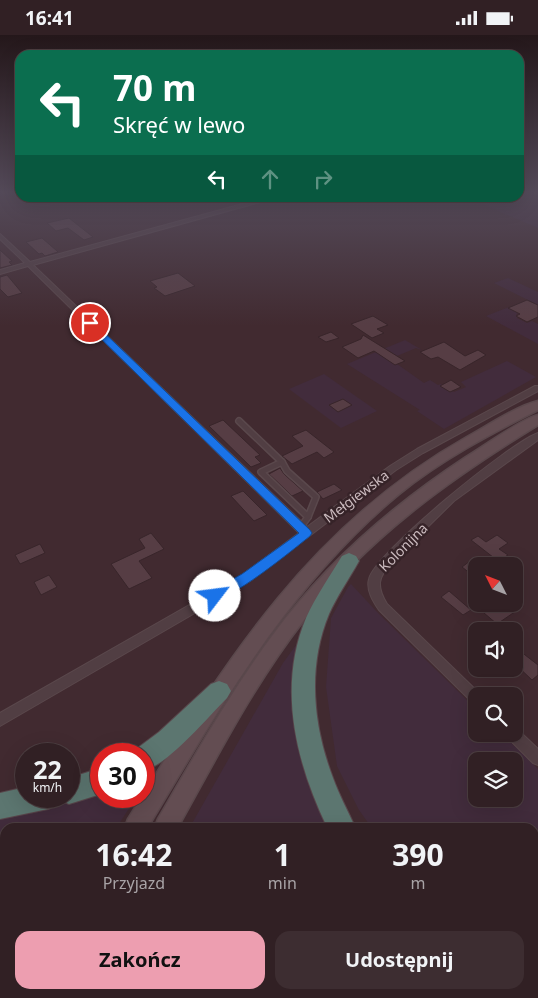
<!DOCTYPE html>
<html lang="pl">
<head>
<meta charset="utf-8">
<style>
  :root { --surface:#312024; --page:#3d2d31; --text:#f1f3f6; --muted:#a8a3a6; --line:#4c3e41; --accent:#ed9eb0 }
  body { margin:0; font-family:"Noto Sans",sans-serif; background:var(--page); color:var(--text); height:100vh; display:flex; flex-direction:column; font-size:19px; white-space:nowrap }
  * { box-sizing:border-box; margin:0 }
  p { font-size:16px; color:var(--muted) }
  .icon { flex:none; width:28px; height:28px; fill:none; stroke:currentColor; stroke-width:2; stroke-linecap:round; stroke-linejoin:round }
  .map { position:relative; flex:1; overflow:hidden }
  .sheet { position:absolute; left:0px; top:788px; width:539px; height:176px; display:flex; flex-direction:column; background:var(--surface); border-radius:15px 15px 0 0; box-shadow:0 5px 20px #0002,0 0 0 1px var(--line) }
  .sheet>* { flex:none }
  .guide { position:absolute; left:15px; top:15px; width:509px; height:152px; border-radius:15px; box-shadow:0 5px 20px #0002,0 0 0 1px var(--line); background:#0b6e4f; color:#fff; overflow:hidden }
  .needle { width:32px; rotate:312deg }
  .controls { position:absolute; left:468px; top:522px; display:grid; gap:10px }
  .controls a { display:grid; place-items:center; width:55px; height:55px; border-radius:10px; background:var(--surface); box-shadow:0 5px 20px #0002,0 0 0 1px var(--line); font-size:25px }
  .speed { position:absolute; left:15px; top:708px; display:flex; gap:10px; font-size:25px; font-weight:700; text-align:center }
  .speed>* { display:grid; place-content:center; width:65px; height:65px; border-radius:50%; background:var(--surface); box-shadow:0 5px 20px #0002,0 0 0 1px var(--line); line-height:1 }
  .speed small { font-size:12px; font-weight:400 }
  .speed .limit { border:8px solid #d22; background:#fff; color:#111 }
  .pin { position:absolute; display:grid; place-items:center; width:42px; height:42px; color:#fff; margin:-21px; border:2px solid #fff; border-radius:50%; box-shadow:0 1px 5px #0007 }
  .me { position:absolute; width:55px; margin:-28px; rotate:60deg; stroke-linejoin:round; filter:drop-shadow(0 0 4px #0008) }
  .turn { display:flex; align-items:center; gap:18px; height:105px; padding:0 15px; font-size:22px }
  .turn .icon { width:65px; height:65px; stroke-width:2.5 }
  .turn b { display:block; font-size:35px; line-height:42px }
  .lanes { display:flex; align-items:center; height:48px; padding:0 15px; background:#0003; justify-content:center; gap:25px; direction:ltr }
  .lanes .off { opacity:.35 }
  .eta { display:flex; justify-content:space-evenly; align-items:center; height:85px; text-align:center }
  .eta b { font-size:30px; font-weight:700; line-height:35px }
  .cta { display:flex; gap:10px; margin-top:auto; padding:10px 15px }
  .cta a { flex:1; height:58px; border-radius:15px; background:var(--accent); color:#111; font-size:20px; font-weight:700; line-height:58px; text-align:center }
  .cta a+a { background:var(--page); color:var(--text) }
  .status { display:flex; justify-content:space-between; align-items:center; height:35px; padding:0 25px; background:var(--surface); direction:ltr }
  .status svg { height:14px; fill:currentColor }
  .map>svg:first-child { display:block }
</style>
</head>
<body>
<div class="status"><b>16:41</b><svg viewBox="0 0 49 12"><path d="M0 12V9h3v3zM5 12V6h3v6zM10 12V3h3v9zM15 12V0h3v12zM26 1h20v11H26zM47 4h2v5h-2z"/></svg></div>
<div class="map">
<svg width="538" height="963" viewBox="0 0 538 963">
  <rect width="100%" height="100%" fill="#412a30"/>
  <!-- green -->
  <g fill="#422c3c" fill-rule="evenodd">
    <polygon points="524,157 538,162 538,193 482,169 505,163 519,162 519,158"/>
    <polygon points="508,243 538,257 538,270 494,248"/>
    <polygon points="509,272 520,278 516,279 519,281 517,283 527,288 532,286 538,289 538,309 486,281"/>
    <polygon points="405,305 422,315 416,313 390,324 424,348 430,345 438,350 441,349 454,357 466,352 461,347 507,326 536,342 444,394 417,376 420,375 347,329"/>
    <polygon points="324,339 377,376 341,393 289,354"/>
    <path d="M351,549L378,578L476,674V699H502L538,734V963H483L481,959H534V792H371L359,775L337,731L326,652L331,583L348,552ZM514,726V764H476V726Z"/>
    <polygon points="299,606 307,742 329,792 190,792 283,628"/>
    <polygon points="101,758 101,761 137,761 117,792 5,792 5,850 0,844 0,781 33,776"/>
    <polygon points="101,959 371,959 373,963 98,963"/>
  </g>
  <!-- building -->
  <g fill="#563d44" stroke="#38252a">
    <polygon points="69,183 93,202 84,205 68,193 56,196 47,188"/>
    <polygon points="42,203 57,216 58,217 45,221 42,218 39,219 26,207"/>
    <polygon points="0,215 12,226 9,227 12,230 0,233"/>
    <polygon points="178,238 195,251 165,261 154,253 157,252 150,246"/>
    <polygon points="7,240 22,258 8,262 0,254 0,242"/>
    <polygon points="527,265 538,270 538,282 527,287 516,281 520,279 508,273"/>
    <polygon points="373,281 388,290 377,294 384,298 372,303 351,289"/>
    <polygon points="331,297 339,303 326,307 318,302"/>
    <polygon points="363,300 405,326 395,330 374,316 358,323 342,312 361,304"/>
    <polygon points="444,307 465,321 478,315 486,320 460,335 438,322 431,324 420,317"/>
    <polygon points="451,345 461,352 450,357 440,351"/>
    <polygon points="343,364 352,370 338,377 329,370"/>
    <polygon points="223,385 260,420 255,422 261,428 251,432 209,391"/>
    <polygon points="306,395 334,417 324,423 317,417 292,429 282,421 303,411 292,401"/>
    <polygon points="280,433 284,439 303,456 292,461 269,439"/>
    <polygon points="334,449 342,455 323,464 317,457"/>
    <polygon points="243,456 267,480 254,486 231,461"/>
    <polygon points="151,498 164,514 139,526 152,543 129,554 111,529 145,513 139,504"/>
    <polygon points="497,500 508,508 499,514 508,520 498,526 471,505 478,501 486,507"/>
    <polygon points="40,509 45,518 20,529 15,520"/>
    <polygon points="470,526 476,531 476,543 462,532"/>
    <polygon points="49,540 57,552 41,560 34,547"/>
    <polygon points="449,556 471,575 463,580 441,562"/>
    <polygon points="498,569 512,569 519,574 497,589 484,578"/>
    <polygon points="520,616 538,630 538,640 532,645 514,628 514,620"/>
  </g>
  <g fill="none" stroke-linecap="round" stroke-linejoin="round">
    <defs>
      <g id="service">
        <polyline points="239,386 282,427 261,437 308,482"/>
        <polyline points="282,427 287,436 316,462 308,482 300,493"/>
      </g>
      <g id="minor">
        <polygon points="268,162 278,162 33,230 307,492 390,431 417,414 535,351 538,351 538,356 423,418 396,435 250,546 0,691 0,678 242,540 299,498 28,231 0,239 0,235 25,228 0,204 0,199 30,227"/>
        <path d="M538,398V405L454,466L392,527C378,542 376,551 387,569L480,659L482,661H476V669L472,667L379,575C373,566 366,555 369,544C375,518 511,407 538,398Z"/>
        <polygon points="514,693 518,695 538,714 538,730 533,728 508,703 507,699 514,699"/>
      </g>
      <g id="secondary">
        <path d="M538,366V375C490,399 441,425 399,459C289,550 220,672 148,792H125L128,784C222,633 305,493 467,402C487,391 517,371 538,366Z"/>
        <path d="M538,380V390C450,444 367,503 304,585C254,649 217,722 178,792H155L158,784C194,722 229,659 272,601C324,530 393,470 466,422C483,412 521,384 538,380Z"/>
        <polygon points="22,959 48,959 46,963 20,963"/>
        <polygon points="57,959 83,959 81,963 55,963"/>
      </g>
      <g id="motorway">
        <path d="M349,518L356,521L359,526C349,544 337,561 329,579C307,632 313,691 333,743C339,760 348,776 355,792H327C296,727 277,653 306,583C316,561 330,541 342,521Z"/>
        <path d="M219,646L227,649L231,656L227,663C206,684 171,727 144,736V719H134L135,715L159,697L211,649Z"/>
        <polygon points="101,733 101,759 69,769 60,765 57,770 48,774 0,784 0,758 26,752 26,761 69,761 69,743"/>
        <polygon points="0,860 5,862 5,908 0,906"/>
        <polygon points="5,933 5,959 19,959 18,963 0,963 0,935"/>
        <polygon points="368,959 400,959 402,963 370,963"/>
        <polygon points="429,959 462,959 464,963 431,963"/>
      </g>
    </defs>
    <!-- service casing -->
    <use href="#service" stroke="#5a484c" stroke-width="8"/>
    <!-- minor casing -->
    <use href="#minor" stroke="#5a484c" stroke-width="2"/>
    <!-- secondary casing -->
    <use href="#secondary" stroke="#5a484c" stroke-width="3"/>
    <!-- motorway casing -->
    <use href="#motorway" stroke="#58464b" stroke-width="2"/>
    <!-- service -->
    <use href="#service" stroke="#513e43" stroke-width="5"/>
    <!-- minor -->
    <use href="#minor" fill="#513e43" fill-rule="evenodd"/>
    <!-- secondary -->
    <use href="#secondary" fill="#634d52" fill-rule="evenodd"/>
    <!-- motorway -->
    <use href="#motorway" fill="#5c7670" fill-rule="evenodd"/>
  </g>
  <!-- sky -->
  <linearGradient id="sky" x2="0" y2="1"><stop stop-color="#24171a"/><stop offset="0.54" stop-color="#544a59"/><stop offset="1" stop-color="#544a59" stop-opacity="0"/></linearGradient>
  <rect width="538" height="291" fill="url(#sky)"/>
  <!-- route -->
  <path fill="#1a73e8" stroke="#114b97" d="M87,286H92L310,495L312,498L310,501C295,513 226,570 210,565L208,561L210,557L242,539L299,498L87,290Z"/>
  <g text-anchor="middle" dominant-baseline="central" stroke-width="5" stroke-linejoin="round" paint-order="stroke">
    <!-- street labels -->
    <g font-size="14" fill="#cbbbbf" stroke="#362328">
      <text transform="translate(356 461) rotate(-37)">Mełgiewska</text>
      <text transform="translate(403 512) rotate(-45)">Kolonijna</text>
    </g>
  </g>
</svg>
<div class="controls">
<a><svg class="needle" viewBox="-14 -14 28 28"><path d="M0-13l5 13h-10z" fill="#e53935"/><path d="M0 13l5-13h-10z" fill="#a8a3a6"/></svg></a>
<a><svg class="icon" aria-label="sound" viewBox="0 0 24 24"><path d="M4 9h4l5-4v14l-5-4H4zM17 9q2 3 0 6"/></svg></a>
<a><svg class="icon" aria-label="search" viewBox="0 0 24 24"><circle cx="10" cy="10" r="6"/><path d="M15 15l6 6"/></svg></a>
<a><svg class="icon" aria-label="layers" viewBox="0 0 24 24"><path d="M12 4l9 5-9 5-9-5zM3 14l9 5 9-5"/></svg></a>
</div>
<div class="speed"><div>22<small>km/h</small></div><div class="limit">30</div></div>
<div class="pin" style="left:90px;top:288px;background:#d93025"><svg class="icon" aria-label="arrive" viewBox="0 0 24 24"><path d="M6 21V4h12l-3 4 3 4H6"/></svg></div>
<svg class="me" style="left:215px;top:561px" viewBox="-20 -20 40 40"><circle r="19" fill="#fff"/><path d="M0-13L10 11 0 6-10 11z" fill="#1a73e8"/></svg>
<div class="guide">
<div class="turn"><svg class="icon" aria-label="left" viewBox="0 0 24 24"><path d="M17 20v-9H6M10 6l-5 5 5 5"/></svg><div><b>70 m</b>Skręć w lewo</div></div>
<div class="lanes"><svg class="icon" aria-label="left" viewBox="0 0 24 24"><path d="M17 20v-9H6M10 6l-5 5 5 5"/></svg><svg class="icon off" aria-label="ahead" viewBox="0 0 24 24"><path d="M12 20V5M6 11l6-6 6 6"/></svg><svg class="icon off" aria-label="right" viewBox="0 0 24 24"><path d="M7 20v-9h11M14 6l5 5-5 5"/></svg></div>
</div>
<section class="sheet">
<div class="eta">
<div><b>16:42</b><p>Przyjazd</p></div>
<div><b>1</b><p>min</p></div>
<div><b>390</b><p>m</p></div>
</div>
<div class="cta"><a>Zakończ</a><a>Udostępnij</a></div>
</section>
</div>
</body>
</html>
